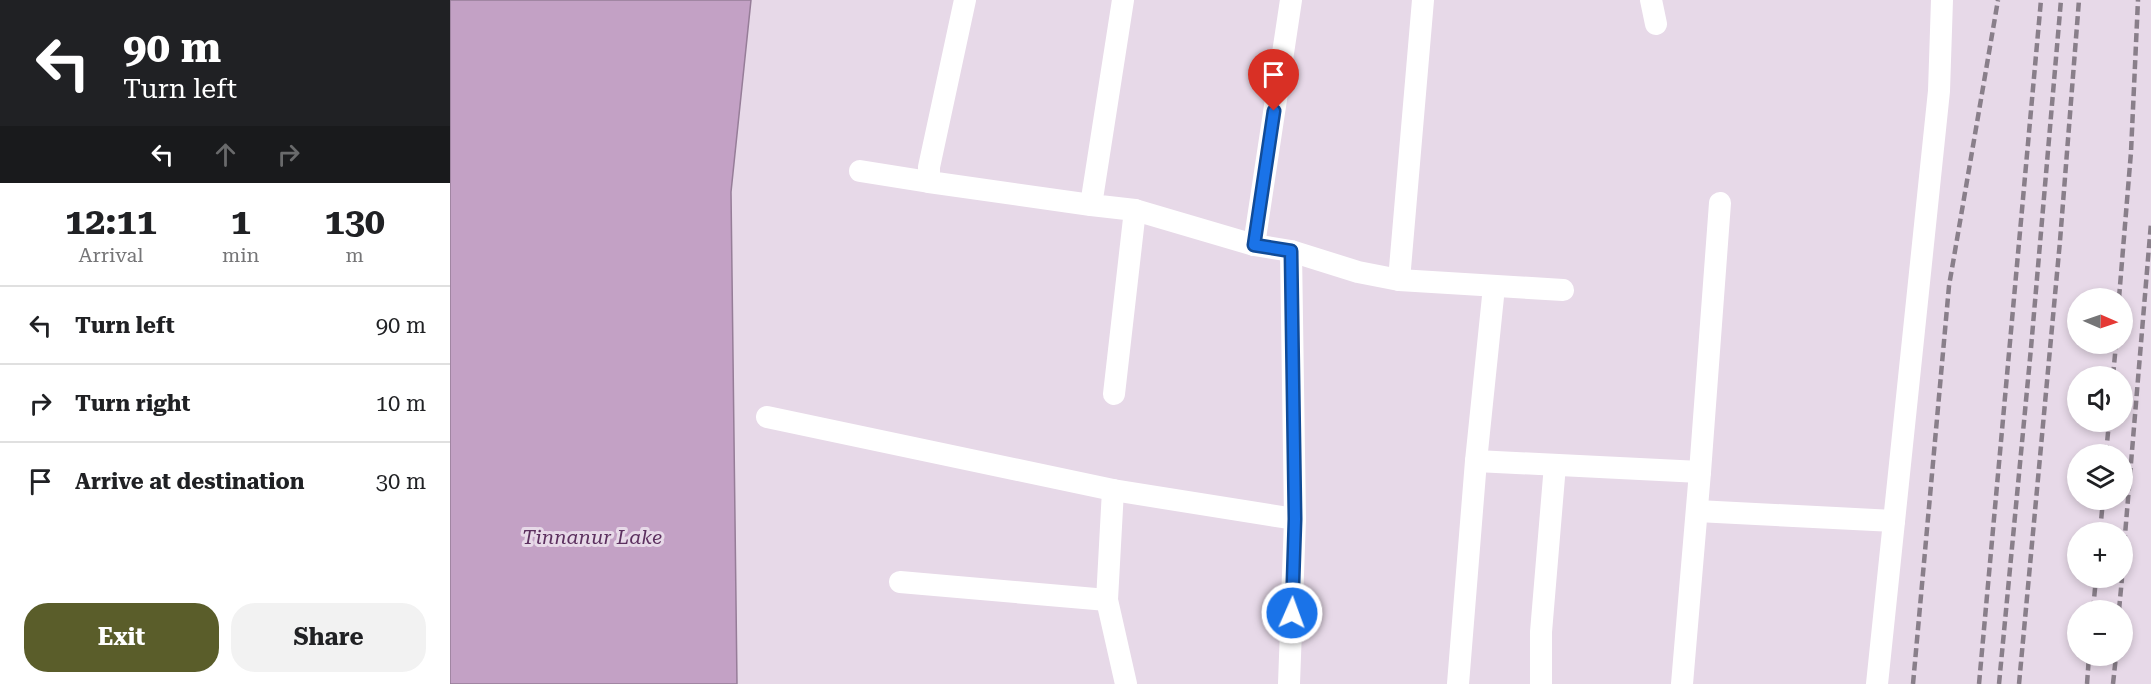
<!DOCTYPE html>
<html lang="en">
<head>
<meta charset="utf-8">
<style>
  :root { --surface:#fff; --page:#f2f2f2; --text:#202124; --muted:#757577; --line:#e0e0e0; --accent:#5a5d2a }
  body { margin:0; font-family:"Roboto Serif",serif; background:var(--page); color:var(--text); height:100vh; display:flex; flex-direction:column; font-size:22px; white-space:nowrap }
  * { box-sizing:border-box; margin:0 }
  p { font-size:20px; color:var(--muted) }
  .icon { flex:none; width:33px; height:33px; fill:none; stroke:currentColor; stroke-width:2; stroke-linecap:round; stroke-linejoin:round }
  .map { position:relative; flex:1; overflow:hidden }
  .side { display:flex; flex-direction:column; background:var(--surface); width:450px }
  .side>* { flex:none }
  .hud { background:#202124; color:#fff; overflow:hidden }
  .needle { width:39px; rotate:92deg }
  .fabs { position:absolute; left:1617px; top:288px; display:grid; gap:12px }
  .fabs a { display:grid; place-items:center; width:66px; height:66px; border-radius:50%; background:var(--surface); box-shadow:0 3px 9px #0003; font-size:30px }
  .pin { position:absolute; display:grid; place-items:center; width:51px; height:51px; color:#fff; margin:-62px -26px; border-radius:50% 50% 50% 0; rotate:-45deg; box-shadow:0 0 6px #0007 }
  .pin .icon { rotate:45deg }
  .me { position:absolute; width:66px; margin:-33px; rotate:2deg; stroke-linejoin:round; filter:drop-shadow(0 0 4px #0008) }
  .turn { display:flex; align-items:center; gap:21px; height:126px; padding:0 24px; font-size:27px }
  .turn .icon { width:78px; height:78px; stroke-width:2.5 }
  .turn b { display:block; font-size:42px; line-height:51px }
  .lanes { display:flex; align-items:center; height:57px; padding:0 24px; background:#0003; justify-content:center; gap:30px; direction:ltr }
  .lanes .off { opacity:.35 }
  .eta { display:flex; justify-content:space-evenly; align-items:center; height:102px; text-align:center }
  .eta b { font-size:36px; font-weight:700; line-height:42px }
  .button { display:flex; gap:12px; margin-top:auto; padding:12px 24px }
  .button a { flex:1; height:69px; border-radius:24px; background:var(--accent); color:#fff; font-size:24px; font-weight:700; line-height:69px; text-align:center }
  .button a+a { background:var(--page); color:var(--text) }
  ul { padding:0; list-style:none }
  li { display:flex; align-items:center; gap:18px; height:78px; padding:0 24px; border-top:2px solid var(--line) }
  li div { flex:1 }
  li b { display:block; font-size:22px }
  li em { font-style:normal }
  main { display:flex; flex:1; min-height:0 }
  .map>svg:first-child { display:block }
</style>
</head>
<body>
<main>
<section class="side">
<div class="hud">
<div class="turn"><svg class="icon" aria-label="left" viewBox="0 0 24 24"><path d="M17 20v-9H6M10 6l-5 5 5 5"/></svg><div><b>90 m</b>Turn left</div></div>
<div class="lanes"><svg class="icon" aria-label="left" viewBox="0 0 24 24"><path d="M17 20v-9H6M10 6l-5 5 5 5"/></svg><svg class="icon off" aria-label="ahead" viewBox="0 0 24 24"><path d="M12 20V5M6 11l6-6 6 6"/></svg><svg class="icon off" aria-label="right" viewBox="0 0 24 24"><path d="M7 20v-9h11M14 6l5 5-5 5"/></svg></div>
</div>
<div class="eta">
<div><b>12:11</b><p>Arrival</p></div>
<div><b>1</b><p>min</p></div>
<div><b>130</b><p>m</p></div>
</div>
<ul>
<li><svg class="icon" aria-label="left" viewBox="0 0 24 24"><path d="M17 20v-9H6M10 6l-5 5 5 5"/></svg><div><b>Turn left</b></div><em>90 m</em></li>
<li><svg class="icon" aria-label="right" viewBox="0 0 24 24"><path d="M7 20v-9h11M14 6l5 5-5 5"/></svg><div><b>Turn right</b></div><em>10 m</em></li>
<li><svg class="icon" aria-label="arrive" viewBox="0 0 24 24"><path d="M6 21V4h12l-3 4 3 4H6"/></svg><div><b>Arrive at destination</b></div><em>30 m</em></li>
</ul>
<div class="button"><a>Exit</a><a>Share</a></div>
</section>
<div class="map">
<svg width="1701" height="684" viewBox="0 0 1701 684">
  <rect width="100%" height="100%" fill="#e7d9e8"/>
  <!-- water -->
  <polygon fill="#c3a1c5" stroke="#967d98" stroke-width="1.5" points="0,0 301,0 281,192 287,684 0,684"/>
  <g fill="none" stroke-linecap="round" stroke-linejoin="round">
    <!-- minor -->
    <g stroke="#fff" stroke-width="22">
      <polyline points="515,0 479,167 479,182 641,205"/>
      <polyline points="673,0 641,205 685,210 804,245 841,251 908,272 949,280 1113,290"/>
      <polyline points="1201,0 1206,24"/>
      <polyline points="410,171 479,182"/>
      <polyline points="804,245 841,0"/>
      <polyline points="949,280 973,0"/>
      <polyline points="664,394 685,210"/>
      <polyline points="317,417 663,490 845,519"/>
      <polyline points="1026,461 1250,472"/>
      <polyline points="663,490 657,600 676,684"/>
      <polyline points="1247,511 1444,521"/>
      <polyline points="450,582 657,600"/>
      <polyline points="839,684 845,519 841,251"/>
      <polyline points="1008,684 1026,461 1044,287"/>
      <polyline points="1091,684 1091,632 1105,465"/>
      <polyline points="1232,684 1250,472 1270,203"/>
      <polyline points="1427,684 1489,91 1492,0"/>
    </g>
    <!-- rail -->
    <g stroke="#897f8a" stroke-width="4.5" stroke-dasharray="9 4.5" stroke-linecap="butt">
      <polyline points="1669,298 1681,152 1688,0"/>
      <polyline points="1663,376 1666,344"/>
      <polyline points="1656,454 1659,422"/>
      <polyline points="1650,532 1653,500"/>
      <polyline points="1672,571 1701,223"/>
      <polyline points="1643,610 1646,578"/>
      <polyline points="1669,610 1672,578"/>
      <polyline points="1463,684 1499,286 1548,0"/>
      <polyline points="1529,684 1591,0"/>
      <polyline points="1549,684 1581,348 1611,0"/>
      <polyline points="1569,684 1610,241 1629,0"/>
      <polyline points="1637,684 1639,656"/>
      <polyline points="1663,684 1666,656"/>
    </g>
  </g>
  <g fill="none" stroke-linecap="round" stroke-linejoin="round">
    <defs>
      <polyline id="route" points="824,111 804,245 841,251 845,519 842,613"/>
    </defs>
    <!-- route casing -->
    <use href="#route" stroke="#114b97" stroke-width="15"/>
    <!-- route -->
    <use href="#route" stroke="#1a73e8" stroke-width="10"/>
  </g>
  <g text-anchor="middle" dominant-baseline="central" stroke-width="6" stroke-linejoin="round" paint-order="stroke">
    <!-- water labels -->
    <g font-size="20" font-style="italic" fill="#5c305f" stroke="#e7d9e8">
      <text x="142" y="537">Tinnanur Lake</text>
    </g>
  </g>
</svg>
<div class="fabs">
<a><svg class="needle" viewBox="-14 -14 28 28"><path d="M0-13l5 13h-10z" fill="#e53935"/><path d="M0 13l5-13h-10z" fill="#757577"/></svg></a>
<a><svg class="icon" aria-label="sound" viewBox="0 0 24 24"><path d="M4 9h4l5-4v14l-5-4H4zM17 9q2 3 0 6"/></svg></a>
<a><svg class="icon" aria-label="layers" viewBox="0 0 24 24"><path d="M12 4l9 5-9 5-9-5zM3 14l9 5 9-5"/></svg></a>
<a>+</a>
<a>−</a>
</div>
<div class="pin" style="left:824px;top:111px;background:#d93025"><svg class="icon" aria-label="arrive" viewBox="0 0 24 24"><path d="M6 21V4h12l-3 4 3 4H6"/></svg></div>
<svg class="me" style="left:842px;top:613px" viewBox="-20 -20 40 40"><circle r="17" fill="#1a73e8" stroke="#fff" stroke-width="3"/><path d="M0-11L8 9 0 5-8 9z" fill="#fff"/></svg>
</div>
</main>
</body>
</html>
